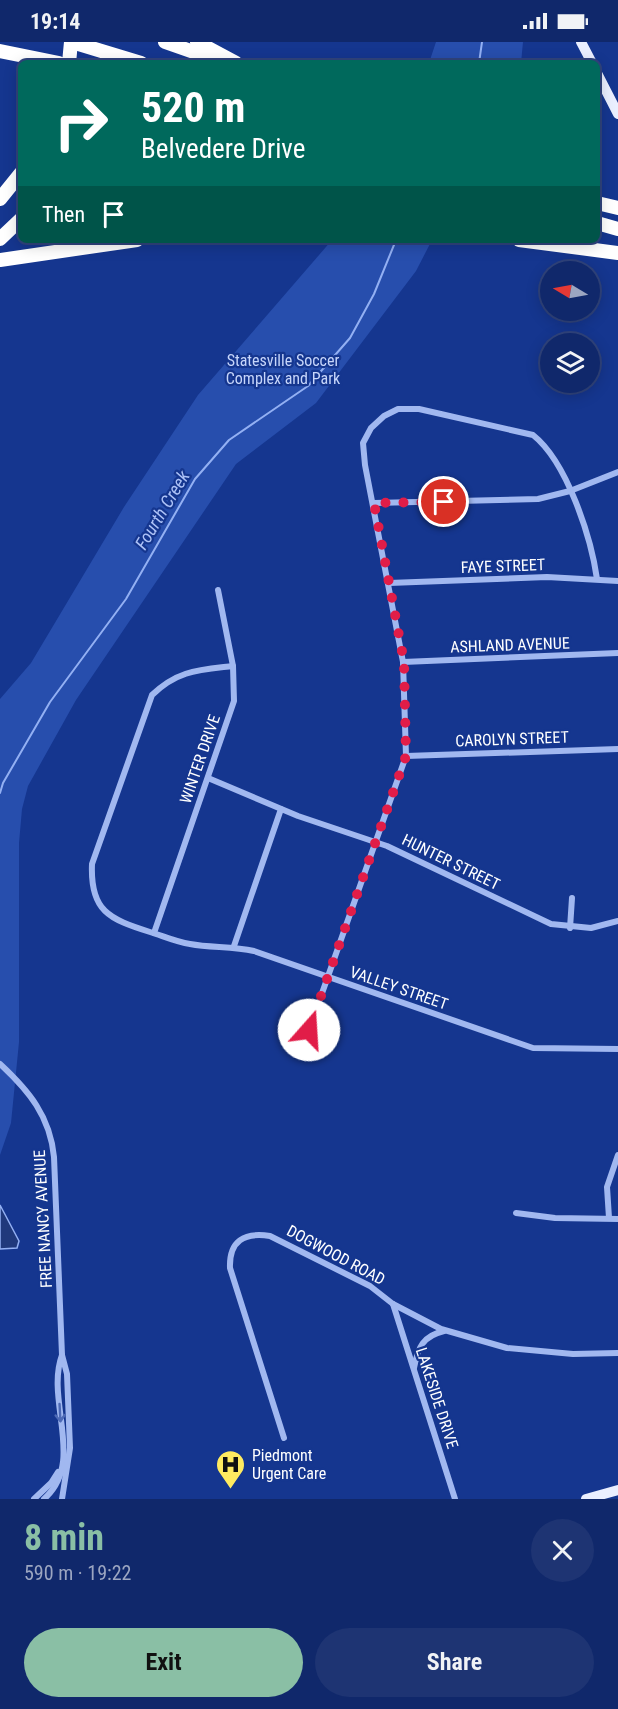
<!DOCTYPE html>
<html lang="en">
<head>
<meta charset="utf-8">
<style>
  :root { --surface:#10286b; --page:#1e3473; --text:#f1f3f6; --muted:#9ca6c1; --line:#30447e; --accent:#8abfa5 }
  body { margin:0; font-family:"Roboto Condensed",sans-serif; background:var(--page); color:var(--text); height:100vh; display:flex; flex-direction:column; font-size:22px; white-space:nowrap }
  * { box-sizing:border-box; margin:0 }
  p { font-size:20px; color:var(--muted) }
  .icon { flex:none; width:33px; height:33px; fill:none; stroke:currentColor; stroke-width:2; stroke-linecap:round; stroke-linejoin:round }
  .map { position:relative; height:1457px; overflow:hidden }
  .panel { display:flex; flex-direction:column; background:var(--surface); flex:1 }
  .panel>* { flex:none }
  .guide { position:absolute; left:18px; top:18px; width:582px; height:183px; border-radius:9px; box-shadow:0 3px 15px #0003,0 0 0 2px var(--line); background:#00695c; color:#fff; overflow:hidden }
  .needle { width:39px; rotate:280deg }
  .fabs { position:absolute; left:540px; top:219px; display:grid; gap:12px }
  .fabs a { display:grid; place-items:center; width:60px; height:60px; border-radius:50%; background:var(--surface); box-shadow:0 3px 15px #0003,0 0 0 2px var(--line); font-size:30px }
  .pin { position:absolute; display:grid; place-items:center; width:51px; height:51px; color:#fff; margin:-26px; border:3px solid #fff; border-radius:50%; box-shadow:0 2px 6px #0007 }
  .me { position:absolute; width:66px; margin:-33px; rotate:19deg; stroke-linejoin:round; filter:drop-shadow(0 0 4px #0008) }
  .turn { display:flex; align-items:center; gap:21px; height:126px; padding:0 24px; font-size:27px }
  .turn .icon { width:78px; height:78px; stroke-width:2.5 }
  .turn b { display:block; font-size:42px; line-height:51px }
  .then { display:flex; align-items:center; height:57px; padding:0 24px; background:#0003; gap:12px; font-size:22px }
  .round { display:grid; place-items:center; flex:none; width:63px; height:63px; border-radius:32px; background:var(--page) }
  .summary { display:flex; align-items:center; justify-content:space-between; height:102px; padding:0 24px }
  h1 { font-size:36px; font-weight:700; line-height:45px; color:var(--accent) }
  .button { display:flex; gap:12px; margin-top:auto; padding:12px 24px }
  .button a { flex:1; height:69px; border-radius:36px; background:var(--accent); color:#111; font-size:24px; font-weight:700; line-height:69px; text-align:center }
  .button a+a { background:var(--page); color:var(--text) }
  .status { display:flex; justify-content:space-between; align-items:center; height:42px; padding:0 30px; background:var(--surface); direction:ltr }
  .status svg { height:16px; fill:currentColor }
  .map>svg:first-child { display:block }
</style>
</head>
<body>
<div class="status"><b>19:14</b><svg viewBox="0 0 49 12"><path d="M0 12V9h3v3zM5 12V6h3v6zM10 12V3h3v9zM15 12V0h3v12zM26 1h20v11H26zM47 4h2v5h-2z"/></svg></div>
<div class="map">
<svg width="618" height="1457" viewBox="0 0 618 1457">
  <rect width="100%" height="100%" fill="#15368f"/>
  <!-- green -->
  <g fill="#274ead">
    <polygon points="436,0 523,0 521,21 429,21"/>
    <polygon points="332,198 432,198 416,229 316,361 236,422 76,658 28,744 22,767 19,801 19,1000 11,1081 0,1113 0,657 31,621 124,465 198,353"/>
  </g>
  <!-- water -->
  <polygon fill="#20397c" stroke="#93b0f3" stroke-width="1.5" points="0,1163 19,1199 17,1206 0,1207"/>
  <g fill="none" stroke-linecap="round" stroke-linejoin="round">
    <!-- stream -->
    <g stroke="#93b0f3" stroke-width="2">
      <polyline points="479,21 482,0"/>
      <polyline points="0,751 3,741 50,660 126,557 195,437 229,398 308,344 350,296 374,252 396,198"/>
    </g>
    <!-- minor -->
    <g stroke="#a1b8f0" stroke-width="6">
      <polyline points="374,461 538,457 570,449 618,430"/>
      <polyline points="389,541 547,535 618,539"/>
      <polyline points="403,620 618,611"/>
      <path d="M233,624C199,628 178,628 152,653L92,822C90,869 109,877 150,890C163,894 176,900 190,902C211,906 232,904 254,909L533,1006L618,1007"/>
      <polyline points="406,714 618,707"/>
      <polyline points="208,736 298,774 387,804 551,882 591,886 618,879"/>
      <polyline points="570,886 572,856"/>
      <polyline points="154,891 234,659 233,624 218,548"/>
      <polyline points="234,904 281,767"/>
      <path d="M309,988L406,714L403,620L365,423L363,401L371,386L384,374L398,367H419L533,393C567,420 591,495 597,537"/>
      <path d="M0,1022C29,1049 50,1074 54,1115L62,1313C45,1359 86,1420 44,1457"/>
      <polyline points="516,1171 555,1176 618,1177"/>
      <polyline points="609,1176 607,1145 618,1113"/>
      <polyline points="393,1262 455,1457"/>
      <path d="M414,1326C418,1305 423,1294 444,1289"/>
      <path d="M284,1396L230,1226C229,1199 244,1190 270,1194L370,1244L393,1262L441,1287L507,1306L573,1312L618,1311"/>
      <polyline points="34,1457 51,1441 58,1430"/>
      <polyline points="62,1457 70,1406 67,1332 62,1313"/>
    </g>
    <!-- primary -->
    <g stroke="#eaefff" stroke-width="10">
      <polyline points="581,0 592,21"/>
      <polyline points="597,31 618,72"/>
      <polyline points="586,1457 618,1448"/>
    </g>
    <!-- motorway -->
    <g stroke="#fff" stroke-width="14">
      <polyline points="72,0 141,21"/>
      <polyline points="165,0 225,21"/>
      <polyline points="197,0 236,21"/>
      <polyline points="0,9 59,21"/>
      <polyline points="69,21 71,0"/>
      <polyline points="0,157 21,131"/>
      <polyline points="597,161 618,166"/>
      <polyline points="597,181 618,187"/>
      <polyline points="0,197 21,177"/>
      <polyline points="519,198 618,211"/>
      <polyline points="0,218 137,198"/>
    </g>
  </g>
  <!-- one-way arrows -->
  <defs><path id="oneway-shaft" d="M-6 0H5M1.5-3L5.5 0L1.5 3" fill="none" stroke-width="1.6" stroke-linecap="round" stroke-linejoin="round" transform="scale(1.5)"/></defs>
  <use stroke="#4d6ab6" href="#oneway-shaft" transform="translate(60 1371) rotate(87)"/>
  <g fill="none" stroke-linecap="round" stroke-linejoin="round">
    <!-- route -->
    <polyline stroke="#e11d48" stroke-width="10" stroke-dasharray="0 18" points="309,988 406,714 404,620 374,461 444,460"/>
  </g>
  <!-- icons -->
  <defs>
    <symbol id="hospital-pin" viewBox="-11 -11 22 30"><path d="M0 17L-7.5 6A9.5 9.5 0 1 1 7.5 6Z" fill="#ffeb60" stroke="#15368f"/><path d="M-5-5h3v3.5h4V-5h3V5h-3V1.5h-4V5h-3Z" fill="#111"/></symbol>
  </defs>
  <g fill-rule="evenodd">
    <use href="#hospital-pin" x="214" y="1406" width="33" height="45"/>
  </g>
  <g text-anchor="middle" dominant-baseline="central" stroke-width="4.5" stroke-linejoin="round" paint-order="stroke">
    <!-- park labels -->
    <g font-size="16" fill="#c7d6fb" stroke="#15368f">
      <text x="283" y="318">Statesville Soccer<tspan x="283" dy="18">Complex and Park</tspan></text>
    </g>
    <!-- street labels -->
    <g font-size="16" fill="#fff" stroke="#15368f">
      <text transform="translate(503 524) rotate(-2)">FAYE STREET</text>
      <text transform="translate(510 603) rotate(-2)">ASHLAND AVENUE</text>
      <text transform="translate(512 697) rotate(-2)">CAROLYN STREET</text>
      <text transform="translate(200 717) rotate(-71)">WINTER DRIVE</text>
      <text transform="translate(451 820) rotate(26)">HUNTER STREET</text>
      <text transform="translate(399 946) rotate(19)">VALLEY STREET</text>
      <text transform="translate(43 1177) rotate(-93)">FREE NANCY AVENUE</text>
      <text transform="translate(336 1213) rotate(28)">DOGWOOD ROAD</text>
      <text transform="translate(437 1356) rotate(72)">LAKESIDE DRIVE</text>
    </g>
    <!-- poi labels -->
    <g font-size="16" fill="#fff" stroke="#15368f" text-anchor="start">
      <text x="252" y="1413">Piedmont<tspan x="252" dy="18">Urgent Care</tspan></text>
    </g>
    <!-- water labels -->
    <g font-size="18" font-style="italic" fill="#adc2f7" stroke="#15368f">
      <text transform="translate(162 468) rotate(-59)">Fourth Creek</text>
    </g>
  </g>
</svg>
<div class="fabs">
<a><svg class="needle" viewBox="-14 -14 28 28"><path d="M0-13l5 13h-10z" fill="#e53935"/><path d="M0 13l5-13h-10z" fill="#9ca6c1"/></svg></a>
<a><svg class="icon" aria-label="layers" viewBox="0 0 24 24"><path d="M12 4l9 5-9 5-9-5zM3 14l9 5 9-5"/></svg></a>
</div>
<div class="pin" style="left:444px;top:460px;background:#d93025"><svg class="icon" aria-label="arrive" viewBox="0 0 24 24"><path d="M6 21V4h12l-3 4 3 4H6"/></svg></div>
<svg class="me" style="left:309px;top:988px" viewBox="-20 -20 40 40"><circle r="19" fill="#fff"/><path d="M0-13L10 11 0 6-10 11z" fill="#e11d48"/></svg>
<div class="guide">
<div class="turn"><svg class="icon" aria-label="right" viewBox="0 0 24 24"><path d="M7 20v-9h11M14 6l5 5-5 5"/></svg><div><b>520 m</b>Belvedere Drive</div></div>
<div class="then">Then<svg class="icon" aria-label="arrive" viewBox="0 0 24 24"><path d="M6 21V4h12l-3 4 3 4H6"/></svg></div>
</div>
</div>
<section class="panel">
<div class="summary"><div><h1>8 min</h1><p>590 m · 19:22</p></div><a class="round"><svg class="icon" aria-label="close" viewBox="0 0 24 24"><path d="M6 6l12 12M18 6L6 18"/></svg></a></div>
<div class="button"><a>Exit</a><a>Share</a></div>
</section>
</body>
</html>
